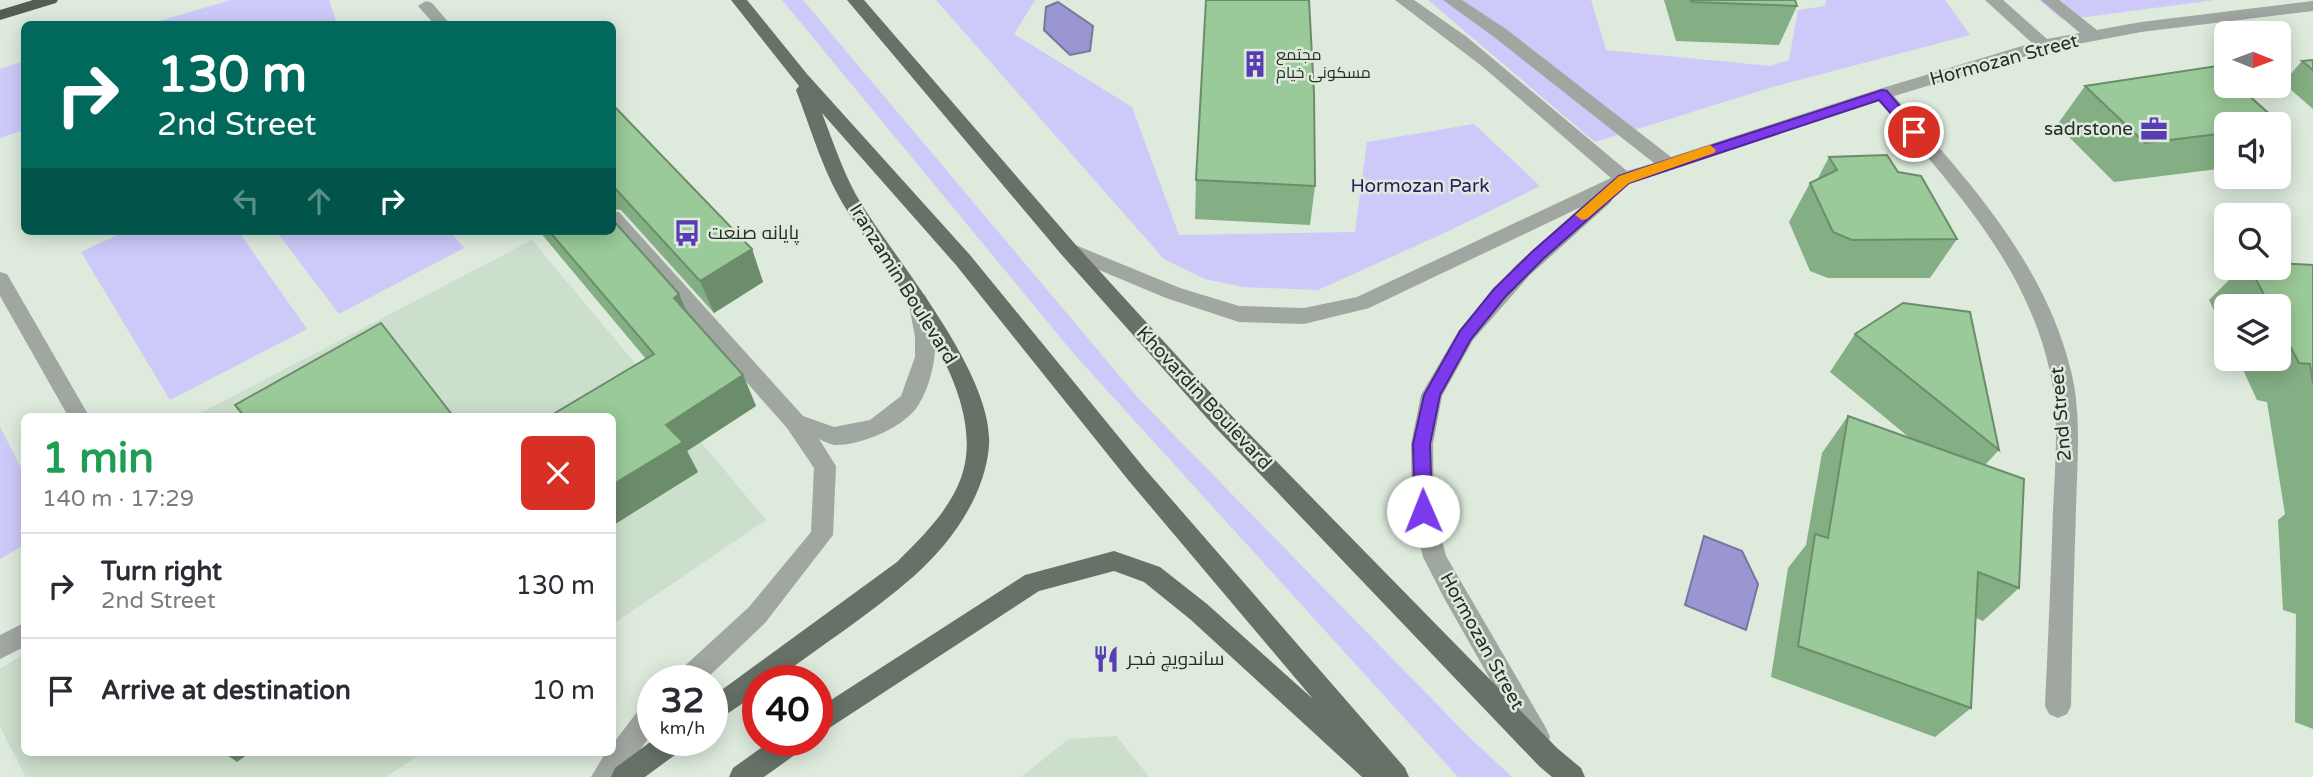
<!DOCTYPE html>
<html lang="en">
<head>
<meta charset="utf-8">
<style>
  :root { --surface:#fff; --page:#f7f7f7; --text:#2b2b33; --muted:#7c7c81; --line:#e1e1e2 }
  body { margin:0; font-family:"Varela Round",Cairo,sans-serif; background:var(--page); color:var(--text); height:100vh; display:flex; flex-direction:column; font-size:26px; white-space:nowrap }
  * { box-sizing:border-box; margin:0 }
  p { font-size:23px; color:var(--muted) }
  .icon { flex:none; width:38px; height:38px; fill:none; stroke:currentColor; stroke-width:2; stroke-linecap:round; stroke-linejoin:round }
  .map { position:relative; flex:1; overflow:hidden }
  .details { position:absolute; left:21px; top:413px; width:595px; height:343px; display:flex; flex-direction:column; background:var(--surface); border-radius:10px; box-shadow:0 4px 18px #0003 }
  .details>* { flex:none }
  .banner { position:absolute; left:21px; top:21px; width:595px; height:214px; border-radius:10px; box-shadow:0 4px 18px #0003; background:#00695c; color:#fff; overflow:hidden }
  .needle { width:46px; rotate:91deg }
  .tools { position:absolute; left:2214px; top:21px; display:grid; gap:14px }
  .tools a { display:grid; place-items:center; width:77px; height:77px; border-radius:10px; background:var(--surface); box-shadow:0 4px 18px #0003; font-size:35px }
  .speed { position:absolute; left:637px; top:665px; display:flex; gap:14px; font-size:35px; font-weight:700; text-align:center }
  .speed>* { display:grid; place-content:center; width:91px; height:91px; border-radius:50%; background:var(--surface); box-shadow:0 4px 18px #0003; line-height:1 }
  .speed small { font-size:18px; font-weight:400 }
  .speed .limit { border:10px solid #d22; background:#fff; color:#111 }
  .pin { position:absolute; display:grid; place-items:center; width:60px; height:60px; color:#fff; margin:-30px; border:4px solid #fff; border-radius:50%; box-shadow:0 2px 7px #0007 }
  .me { position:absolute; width:77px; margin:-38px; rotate:359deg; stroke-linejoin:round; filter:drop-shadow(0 0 5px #0008) }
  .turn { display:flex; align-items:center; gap:24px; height:147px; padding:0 21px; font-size:32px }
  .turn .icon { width:91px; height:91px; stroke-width:2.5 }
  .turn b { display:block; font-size:49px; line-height:60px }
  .lanes { display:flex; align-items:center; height:66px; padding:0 21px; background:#0003; justify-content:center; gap:35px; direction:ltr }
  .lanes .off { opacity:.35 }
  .round { display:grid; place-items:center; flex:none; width:74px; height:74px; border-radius:10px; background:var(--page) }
  .overview { display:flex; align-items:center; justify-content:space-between; height:119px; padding:0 21px }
  h1 { font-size:42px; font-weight:700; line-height:52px; color:#1e9e55 }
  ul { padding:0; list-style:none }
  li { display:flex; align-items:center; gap:21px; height:105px; padding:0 21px; border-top:2px solid var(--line) }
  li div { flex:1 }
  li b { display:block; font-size:26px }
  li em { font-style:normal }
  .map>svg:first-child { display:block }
</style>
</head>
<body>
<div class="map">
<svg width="2313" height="777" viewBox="0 0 2313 777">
  <rect width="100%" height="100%" fill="#ddeadc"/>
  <!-- built -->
  <g fill="#ccdecc">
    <polygon points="532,240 766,520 613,624 612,416 195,416"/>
    <polygon points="24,654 24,752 422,753 386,777 26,777 0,727 0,669"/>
    <polygon points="1116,736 1149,777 1021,777 1069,739"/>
  </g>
  <!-- green -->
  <g fill="#cdcaf9">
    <polygon points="231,0 329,0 337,24 149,24"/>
    <polygon points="782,0 803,0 1139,399 1470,738 1512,777 1458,777 1074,354"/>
    <polygon points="936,0 1035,0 1014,34 1132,107 1179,235 1355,232 1367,142 1474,124 1540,186 1451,230 1318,290 1243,287 1205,279 1164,259"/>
    <polygon points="1428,0 1591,0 1606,50 1770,66 1789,60 1798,10 1825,6 1826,0 1945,0 1970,35 1776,86 1595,142"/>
    <polygon points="2039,0 2215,0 2063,20"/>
    <polygon points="24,61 24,130 0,138 0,69"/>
    <polygon points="126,231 238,231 307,329 170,400 81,252"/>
    <polygon points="276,231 449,231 464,248 339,314"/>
    <polygon points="0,427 24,474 24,545 0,559"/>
  </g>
  <!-- water -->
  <g fill="#9a96d1" stroke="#78769e" stroke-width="2">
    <polygon points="1058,2 1093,26 1090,51 1070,55 1044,30 1046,7"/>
    <polygon points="1704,536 1742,551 1758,584 1746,630 1685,605"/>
  </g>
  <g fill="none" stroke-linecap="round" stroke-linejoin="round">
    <!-- minor -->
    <g fill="#a0a6a0" fill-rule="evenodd">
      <path d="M1395,0H1414L1467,37L1627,171L1654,163L1494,37L1443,0H1462L1506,29L1671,157L1876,90L2032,43L1985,0H2003L2047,39L2080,33L2041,0H2059L2097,30L2141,22L2313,1V11L2141,32L2046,50L1894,96C1966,178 2044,261 2071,371C2082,415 2077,464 2076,509C2074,575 2072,640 2071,706L2067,714L2058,718L2049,714L2045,706C2048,641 2051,575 2053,510C2055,465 2060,416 2050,372C2027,264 1948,181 1879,101L1630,183L1611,193L1613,197L1611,202L1530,275L1473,340L1442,396L1433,444L1434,511L1446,556L1546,728L1550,737L1546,746L1537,749L1528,746L1444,598L1423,557L1412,511L1411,444L1421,395L1459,330L1516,265L1581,207L1369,308L1304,324L1239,322L1166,298L1061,254L1058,249L1061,244L1068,242L1180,288L1239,306L1304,308L1357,297L1611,178L1483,67Z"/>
      <polygon points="426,1 432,3 450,24 434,24 418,6"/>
      <path d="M612,211L619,212L803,416L834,427L870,420L901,396L915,357V337L908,300L911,295L918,293L925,295C942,326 937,374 919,404C906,427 860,446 834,445C830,444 823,441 819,439L836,466L833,535L765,623L704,681H674L677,673L749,607L811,532L814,468L787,428L612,230Z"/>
      <polygon points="0,272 7,274 89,416 68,416 0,296"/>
      <polygon points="24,623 24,647 0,659 0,635"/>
      <polygon points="653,699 653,732 620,777 591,777 606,752 612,752 612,745 644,703"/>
    </g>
    <!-- major -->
    <g fill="#677167" fill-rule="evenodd">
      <path d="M731,0H747L807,74L970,255L1145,469L1405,768L1409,777H1362L1191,620L1144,582L1114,571L1039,591L817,736V709L1025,575L1114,551L1160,567L1207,604L1313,699L1129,481L956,265L822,113C834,144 844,176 862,205C899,264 994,375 989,446C985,496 951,543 914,576C872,613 819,647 774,681H758V693L712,724V697L897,562C921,538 949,511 961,478C992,391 891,281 848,212C824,175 812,132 796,90L799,86Z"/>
      <polygon points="847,0 864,0 1075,244 1230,414 1557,748 1581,768 1585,777 1552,777 1539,766 1214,426 1061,254"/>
      <polygon points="653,740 687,740 683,749 645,777 611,777 615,768"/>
      <polygon points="772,740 807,740 803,749 764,777 729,777 733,768"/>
    </g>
    <!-- highway -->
    <polygon fill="#535e53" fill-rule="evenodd" points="33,0 58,0 56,3 0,20 0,10"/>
  </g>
  <!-- wall -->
  <g fill="#84ae84">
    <polygon points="1664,0 1795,0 1797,6 1779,45 1676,41"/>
    <polygon points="2313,60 2313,109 2283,83 2302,61"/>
    <polygon points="2217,66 2226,74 2226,86 2238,86 2283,126 2278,131 2278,124 2226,124 2226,168 2114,182 2057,125 2085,86"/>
    <polygon points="612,104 752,249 763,282 714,313 621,210 612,209"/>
    <polygon points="1829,157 1898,172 1957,239 1930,278 1828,278 1810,271 1789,222 1810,183 1817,180"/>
    <polygon points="1196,180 1315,186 1310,225 1195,219"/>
    <polygon points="539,231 612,231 743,375 756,406 687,451 698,472 612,526 646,359"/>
    <polygon points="2313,265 2313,729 2295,722 2296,614 2283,610 2278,520 2285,514 2267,402 2257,400 2238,359 2278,359 2278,306 2226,306 2226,335 2209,300 2241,268 2278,268"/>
    <polygon points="1855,334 1999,450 1985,465 2019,588 1983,621 1976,618 1971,708 1935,737 1771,677 1788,568 1806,545 1822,453 1848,416 1911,439 1830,372"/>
  </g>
  <!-- shaded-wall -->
  <g fill="#6c8d6b">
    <polygon points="752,249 763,282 714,313 700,281"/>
    <polygon points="679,294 693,326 674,298"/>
    <polygon points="743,375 756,406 687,451 698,472 612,526 612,485 666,425"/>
    <polygon points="223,752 251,752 237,762"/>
  </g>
  <!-- building -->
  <g fill="#9aca99" stroke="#6c8d6b" stroke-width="2">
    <polygon points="1206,0 1309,0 1314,93 1315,186 1196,180"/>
    <polygon points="1691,0 1795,0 1797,6 1692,2"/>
    <polygon points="2313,60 2313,70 2302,61"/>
    <polygon points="2217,66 2226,74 2226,86 2238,86 2283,126 2278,127 2278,124 2226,124 2226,133 2145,143 2085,86"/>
    <polygon points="612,104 752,249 700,281 612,185"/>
    <polygon points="1887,155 1898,172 1921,176 1957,239 1852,240 1833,232 1810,183 1837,170 1829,157"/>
    <polygon points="612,219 679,294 674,298 743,375 666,425 683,442 612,485 612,416 550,416 654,354 549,231 612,231"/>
    <polygon points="2278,263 2313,265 2313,383 2310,364 2299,363 2278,323 2278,306 2270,306 2250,268 2278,268"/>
    <polygon points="1903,303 1970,312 1999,450 1855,334"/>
    <polygon points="381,323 453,416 244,416 235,405"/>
    <polygon points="1848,416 2024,479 2019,588 1978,572 1971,708 1798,646 1815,534 1828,538"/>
  </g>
  <!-- route -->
  <polygon fill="#7c3aed" stroke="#51269a" stroke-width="2" points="1882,90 1887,91 1919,129 1919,135 1910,135 1879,100 1629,183 1543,259 1505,297 1471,339 1440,395 1430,444 1432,511 1429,516 1423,518 1417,516 1415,511 1413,444 1424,395 1460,331 1494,289 1533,251 1619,176"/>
  <!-- slow -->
  <polygon fill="#f59e0b" points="1710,145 1716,150 1714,153 1629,183 1587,219 1582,220 1575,215 1619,176"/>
  <!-- icons -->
  <defs>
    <symbol id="building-bare" viewBox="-9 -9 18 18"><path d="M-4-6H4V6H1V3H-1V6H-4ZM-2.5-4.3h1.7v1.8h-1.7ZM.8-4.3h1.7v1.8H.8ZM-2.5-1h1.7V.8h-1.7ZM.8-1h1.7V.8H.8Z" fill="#573cb4" stroke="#ddeadc" stroke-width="2.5" paint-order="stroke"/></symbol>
    <symbol id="office-bare" viewBox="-9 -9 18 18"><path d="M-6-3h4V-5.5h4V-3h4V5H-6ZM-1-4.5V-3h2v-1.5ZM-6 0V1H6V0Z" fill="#573cb4" stroke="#ddeadc" stroke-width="2.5" paint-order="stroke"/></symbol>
    <symbol id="bus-bare" viewBox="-9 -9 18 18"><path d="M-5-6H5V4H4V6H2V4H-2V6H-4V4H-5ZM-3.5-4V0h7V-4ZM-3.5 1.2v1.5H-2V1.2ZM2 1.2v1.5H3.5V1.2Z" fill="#573cb4" stroke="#ddeadc" stroke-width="2.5" paint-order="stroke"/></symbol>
    <symbol id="restaurant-bare" viewBox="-9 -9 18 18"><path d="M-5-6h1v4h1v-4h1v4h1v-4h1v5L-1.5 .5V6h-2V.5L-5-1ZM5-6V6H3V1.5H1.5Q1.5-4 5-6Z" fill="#573cb4" stroke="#ddeadc" stroke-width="2.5" paint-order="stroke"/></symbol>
  </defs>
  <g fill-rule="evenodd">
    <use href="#building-bare" x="1236" y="45" width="38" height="38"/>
    <use href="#office-bare" x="2135" y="110" width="38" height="38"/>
    <use href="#bus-bare" x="668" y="214" width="38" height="38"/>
    <use href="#restaurant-bare" x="1087" y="640" width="38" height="38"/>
  </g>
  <g text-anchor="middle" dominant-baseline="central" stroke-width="5" stroke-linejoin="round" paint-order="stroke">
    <!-- far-poi labels -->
    <g font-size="16" fill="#282d28" stroke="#ddeadc" text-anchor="start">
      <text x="1276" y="55">مجتمع<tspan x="1276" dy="18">مسکونی خیام</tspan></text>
    </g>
    <!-- street labels -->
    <g font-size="19" fill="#282d28" stroke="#ddeadc">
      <text transform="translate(2004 60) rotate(-15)">Hormozan Street</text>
      <text transform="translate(903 284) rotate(58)">Iranzamin Boulevard</text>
      <text transform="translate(1204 398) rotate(47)">Khovardin Boulevard</text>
      <text transform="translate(2061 414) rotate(-95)">2nd Street</text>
      <text transform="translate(1482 641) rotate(61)">Hormozan Street</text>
    </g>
    <!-- poi labels -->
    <g font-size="19" fill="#282d28" stroke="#ddeadc" text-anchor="start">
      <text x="2133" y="129" text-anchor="end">sadrstone</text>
      <text x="708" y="233">پایانه صنعت</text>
      <text x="1127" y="659">ساندویچ فجر</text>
    </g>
    <!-- park labels -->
    <g font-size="19" fill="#2c1d62" stroke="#ddeadc">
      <text x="1420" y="186">Hormozan Park</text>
    </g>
  </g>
</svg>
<div class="tools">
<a><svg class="needle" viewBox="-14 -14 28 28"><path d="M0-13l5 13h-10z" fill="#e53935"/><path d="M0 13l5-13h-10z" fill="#7c7c81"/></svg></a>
<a><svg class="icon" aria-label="sound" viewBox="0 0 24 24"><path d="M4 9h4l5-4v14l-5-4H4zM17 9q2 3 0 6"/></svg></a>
<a><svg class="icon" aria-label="search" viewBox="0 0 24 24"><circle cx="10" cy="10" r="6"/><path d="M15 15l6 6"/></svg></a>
<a><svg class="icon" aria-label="layers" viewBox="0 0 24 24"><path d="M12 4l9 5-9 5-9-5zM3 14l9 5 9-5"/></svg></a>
</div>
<div class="speed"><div>32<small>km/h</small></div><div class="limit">40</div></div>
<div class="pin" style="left:1914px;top:132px;background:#d93025"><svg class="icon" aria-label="arrive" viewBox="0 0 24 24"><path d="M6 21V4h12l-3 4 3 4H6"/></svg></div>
<svg class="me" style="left:1423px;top:511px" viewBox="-20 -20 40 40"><circle r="19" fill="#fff"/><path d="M0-13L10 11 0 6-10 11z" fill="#7c3aed"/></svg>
<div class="banner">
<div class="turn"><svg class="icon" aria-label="right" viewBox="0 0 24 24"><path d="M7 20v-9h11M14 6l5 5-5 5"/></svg><div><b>130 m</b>2nd Street</div></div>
<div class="lanes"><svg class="icon off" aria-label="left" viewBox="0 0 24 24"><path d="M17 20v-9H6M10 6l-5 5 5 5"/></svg><svg class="icon off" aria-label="ahead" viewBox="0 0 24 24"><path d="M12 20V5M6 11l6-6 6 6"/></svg><svg class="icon" aria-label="right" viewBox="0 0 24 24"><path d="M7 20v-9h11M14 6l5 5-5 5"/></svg></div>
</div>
<section class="details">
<div class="overview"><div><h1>1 min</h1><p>140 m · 17:29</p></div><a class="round" style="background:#d93025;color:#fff"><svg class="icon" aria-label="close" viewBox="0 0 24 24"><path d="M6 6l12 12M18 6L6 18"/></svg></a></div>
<ul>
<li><svg class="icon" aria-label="right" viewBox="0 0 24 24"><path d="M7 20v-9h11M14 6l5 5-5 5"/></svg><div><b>Turn right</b><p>2nd Street</p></div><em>130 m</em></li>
<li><svg class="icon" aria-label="arrive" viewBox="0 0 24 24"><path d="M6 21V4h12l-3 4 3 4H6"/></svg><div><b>Arrive at destination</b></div><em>10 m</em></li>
</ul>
</section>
</div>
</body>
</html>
